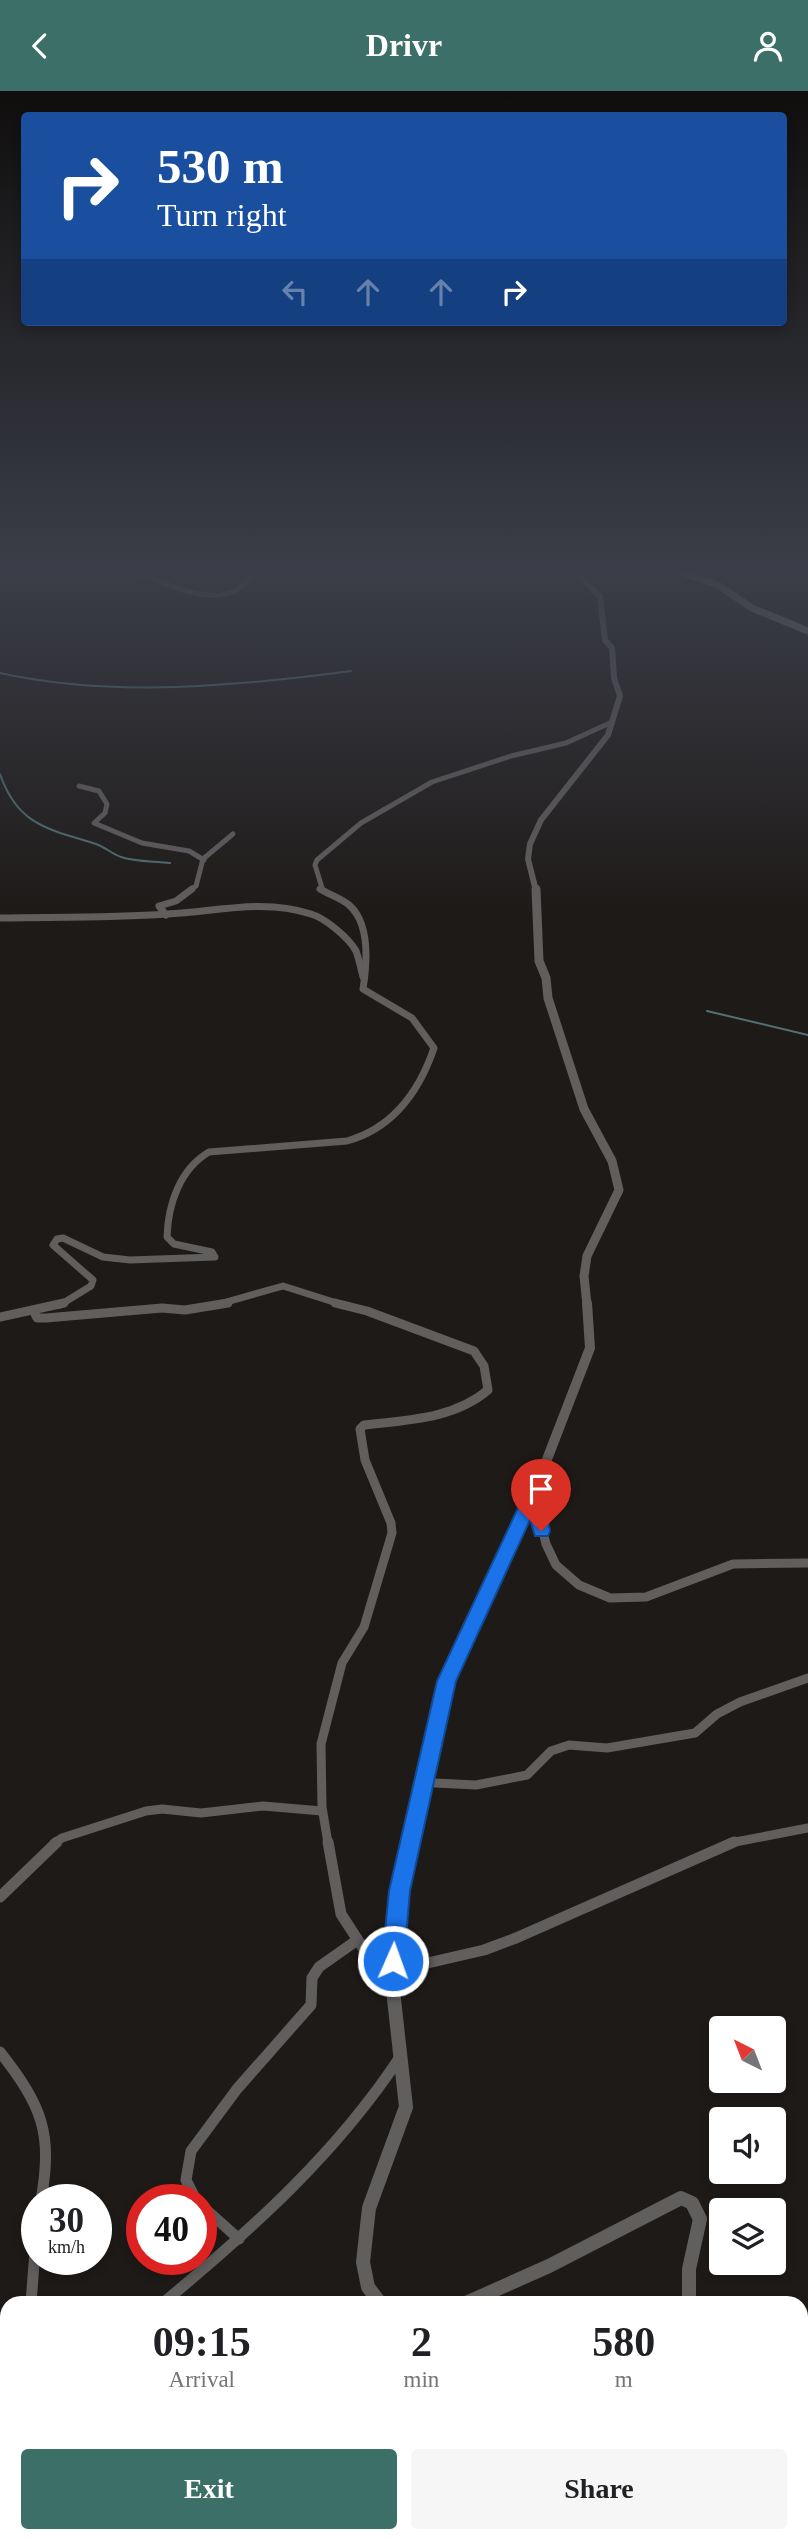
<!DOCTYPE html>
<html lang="en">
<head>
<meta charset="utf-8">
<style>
  :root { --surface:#fff; --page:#f6f6f6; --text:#202124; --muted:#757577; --accent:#3b6f67 }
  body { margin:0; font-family:Georgia,serif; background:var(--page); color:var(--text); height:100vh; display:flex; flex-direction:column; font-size:26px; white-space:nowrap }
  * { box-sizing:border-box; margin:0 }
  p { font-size:23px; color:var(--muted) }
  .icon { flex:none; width:38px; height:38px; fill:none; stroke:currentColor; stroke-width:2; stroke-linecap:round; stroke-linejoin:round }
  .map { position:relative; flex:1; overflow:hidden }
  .drawer { position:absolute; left:0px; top:2205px; width:808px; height:247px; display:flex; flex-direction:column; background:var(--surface); border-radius:21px 21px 0 0; box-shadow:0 4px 10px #0003 }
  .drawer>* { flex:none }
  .top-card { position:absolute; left:21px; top:21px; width:766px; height:214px; border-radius:7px; box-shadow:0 4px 10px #0003; background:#1a4fa0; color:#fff; overflow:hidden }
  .needle { width:46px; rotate:318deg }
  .controls { position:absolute; left:709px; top:1925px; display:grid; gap:14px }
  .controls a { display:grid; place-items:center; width:77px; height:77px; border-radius:7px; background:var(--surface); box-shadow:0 4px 10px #0003; font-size:35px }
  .speed { position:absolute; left:21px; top:2093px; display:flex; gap:14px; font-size:35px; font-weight:700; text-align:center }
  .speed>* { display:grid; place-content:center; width:91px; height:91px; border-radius:50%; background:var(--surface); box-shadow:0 4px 10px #0003; line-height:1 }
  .speed small { font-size:18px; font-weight:400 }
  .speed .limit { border:10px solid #d22; background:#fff; color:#111 }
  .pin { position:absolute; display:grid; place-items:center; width:60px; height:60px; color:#fff; margin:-72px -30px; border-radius:50% 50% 50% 0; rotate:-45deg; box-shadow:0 0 7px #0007 }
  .pin .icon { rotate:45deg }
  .me { position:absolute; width:77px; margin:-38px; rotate:2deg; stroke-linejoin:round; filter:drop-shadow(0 0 5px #0008) }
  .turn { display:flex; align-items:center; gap:24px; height:147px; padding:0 21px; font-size:32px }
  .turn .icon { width:91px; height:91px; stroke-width:2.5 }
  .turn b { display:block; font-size:49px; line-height:60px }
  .lanes { display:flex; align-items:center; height:66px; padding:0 21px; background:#0003; justify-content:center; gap:35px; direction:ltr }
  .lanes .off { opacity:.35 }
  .eta { display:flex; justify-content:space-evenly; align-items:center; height:119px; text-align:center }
  .eta b { font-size:42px; font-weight:700; line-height:49px }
  .button { display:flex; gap:14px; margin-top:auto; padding:14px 21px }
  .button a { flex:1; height:80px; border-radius:7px; background:var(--accent); color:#fff; font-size:28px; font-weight:700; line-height:80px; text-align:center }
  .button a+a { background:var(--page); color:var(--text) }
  header { display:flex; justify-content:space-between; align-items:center; height:91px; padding:0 21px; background:var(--accent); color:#fff; font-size:32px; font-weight:700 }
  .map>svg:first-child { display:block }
</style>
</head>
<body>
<header><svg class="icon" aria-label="back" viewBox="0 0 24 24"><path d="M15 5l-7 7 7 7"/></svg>Drivr<svg class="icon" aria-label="person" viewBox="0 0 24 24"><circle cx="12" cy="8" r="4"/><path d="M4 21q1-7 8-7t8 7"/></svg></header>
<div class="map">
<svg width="808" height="2451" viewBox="0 0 808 2451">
  <rect width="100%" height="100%" fill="#1e1a18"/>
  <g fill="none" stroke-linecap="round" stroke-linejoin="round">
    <!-- stream -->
    <g stroke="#527075" stroke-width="2">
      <path d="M0,582C112,607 238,595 351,580"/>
      <path d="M0,683C18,735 49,738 96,753C105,756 112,763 121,766C135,771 155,770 170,772"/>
      <polyline points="707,920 808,944"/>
    </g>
    <!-- minor-far3 -->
    <g stroke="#615e5e" stroke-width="5">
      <path d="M132,480C160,489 203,513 232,501C242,497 250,487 257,480"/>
      <polyline points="79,695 99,700 107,713 105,722 94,732 142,752 189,760 204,769"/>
      <polyline points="189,800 196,795 203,768 233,743"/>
      <polyline points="323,800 315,774 317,769 361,732 432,691 511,665 566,652 612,631"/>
    </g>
    <!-- minor-far2 -->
    <g stroke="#615e5e" stroke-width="7">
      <polyline points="166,824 159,815 176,810 192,798"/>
      <path d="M0,827C56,826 111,827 167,823C216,821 262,807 311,823C325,827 349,847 356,860C359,868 361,878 363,886"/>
      <path d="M60,1214L91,1195L93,1189L53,1154L57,1148L63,1147L103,1166L130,1169L215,1166L212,1161L174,1153L167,1146C168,1113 180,1078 209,1061L347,1050C393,1037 419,1001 434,957L412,927L363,898C367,873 371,833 349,814C341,807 330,804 320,798"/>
      <polyline points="216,1214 283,1195 343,1214"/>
    </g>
    <!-- minor-far1 -->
    <g stroke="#615e5e" stroke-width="9">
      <polyline points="34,1221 37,1227 46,1227 162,1217 185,1219 228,1212"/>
      <polyline points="0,1226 64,1212"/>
      <polyline points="534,1402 546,1453 556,1474 579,1494 610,1507 646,1506 733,1473 808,1472"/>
      <polyline points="435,1692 476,1694 527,1684 551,1660 569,1654 607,1657 695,1642 717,1623 740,1611 808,1587"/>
      <polyline points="54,1752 62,1747 146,1720 162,1718 201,1722 263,1715 322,1720"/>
      <path d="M328,1752L322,1716L321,1653L342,1572L364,1536L392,1442L391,1432L365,1369L360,1338L364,1334C407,1329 454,1328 488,1299L484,1275L474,1260L367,1220L335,1212"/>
      <polyline points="730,1752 808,1737"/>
    </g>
    <!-- minor -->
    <g stroke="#615e5e" stroke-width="11">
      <polyline points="328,1751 341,1823 363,1857 393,1870"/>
      <polyline points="0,1806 57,1751"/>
      <polyline points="393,1880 484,1859 516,1847 734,1751"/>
      <path d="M0,1961C42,2015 53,2041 41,2109"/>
      <polyline points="196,2109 186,2089 191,2060 237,1998 311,1914 312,1887 319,1876 356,1850"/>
      <polyline points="201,2114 239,2148"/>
      <polyline points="31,2212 37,2134"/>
      <path d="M163,2212C252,2138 336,2063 400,1966"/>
      <polyline points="802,2238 808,2230"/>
      <polyline points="0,2318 7,2315"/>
      <polyline points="33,2451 34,2445"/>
    </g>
    <!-- tertiary-far3 -->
    <polyline stroke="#615e5e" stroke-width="6" points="536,800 528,768 530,753 541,729 608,644 620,605 614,587 612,557 605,549 600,506 574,480"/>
    <!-- tertiary-far2 -->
    <polyline stroke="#615e5e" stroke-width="9" points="536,798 539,870 546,887 548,907 584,1018 612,1070 619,1099 587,1165 584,1185 587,1214"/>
    <!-- tertiary-far1 -->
    <polyline stroke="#615e5e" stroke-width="10" points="410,1752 446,1590 534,1402 590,1257 587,1212"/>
    <!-- tertiary -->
    <g stroke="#615e5e" stroke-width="14">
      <polyline points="380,2212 368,2196 363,2171 369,2117 406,2016 393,1899 393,1846 411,1751"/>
      <polyline points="466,2212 549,2175 681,2107 692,2112 700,2128 689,2178 689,2212"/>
      <polyline points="757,2445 760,2451"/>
    </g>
    <!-- secondary -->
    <polyline stroke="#898584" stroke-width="7" points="677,480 718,494 752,517 808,540"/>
  </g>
  <!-- sky -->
  <linearGradient id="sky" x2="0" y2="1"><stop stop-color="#100e0d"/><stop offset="0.58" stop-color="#3b3e48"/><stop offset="1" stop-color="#3b3e48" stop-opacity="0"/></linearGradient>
  <rect width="808" height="824" fill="url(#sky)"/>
  <!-- route -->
  <polygon fill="#1a73e8" stroke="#114b97" stroke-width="2" points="534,1396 543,1402 550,1440 548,1445 535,1445 530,1429 456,1590 410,1800 404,1870 401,1876 393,1879 386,1876 382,1870 389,1800 437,1590 525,1402"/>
</svg>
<div class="controls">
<a><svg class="needle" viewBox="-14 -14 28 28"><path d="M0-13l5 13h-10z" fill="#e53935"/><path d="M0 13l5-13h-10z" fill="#757577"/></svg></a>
<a><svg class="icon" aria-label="sound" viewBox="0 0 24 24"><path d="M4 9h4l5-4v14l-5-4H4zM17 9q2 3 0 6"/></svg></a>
<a><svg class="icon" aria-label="layers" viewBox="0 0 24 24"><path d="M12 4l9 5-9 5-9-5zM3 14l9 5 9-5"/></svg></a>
</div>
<div class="speed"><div>30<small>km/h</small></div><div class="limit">40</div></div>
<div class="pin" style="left:541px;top:1440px;background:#d93025"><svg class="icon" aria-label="arrive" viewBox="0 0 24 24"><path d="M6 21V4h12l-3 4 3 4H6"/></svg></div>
<svg class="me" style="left:393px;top:1870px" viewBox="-20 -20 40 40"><circle r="17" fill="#1a73e8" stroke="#fff" stroke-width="3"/><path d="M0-11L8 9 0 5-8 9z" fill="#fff"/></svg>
<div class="top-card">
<div class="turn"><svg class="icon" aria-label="right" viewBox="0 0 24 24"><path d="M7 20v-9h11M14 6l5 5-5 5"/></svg><div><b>530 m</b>Turn right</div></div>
<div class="lanes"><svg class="icon off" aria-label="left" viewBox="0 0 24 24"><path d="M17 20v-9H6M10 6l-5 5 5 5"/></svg><svg class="icon off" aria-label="ahead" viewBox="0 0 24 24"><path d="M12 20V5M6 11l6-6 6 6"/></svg><svg class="icon off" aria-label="ahead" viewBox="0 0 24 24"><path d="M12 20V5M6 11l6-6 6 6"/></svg><svg class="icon" aria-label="right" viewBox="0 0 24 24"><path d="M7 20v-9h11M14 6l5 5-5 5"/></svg></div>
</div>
<section class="drawer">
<div class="eta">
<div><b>09:15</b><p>Arrival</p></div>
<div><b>2</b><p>min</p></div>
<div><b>580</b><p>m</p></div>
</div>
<div class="button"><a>Exit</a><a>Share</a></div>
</section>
</div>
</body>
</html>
